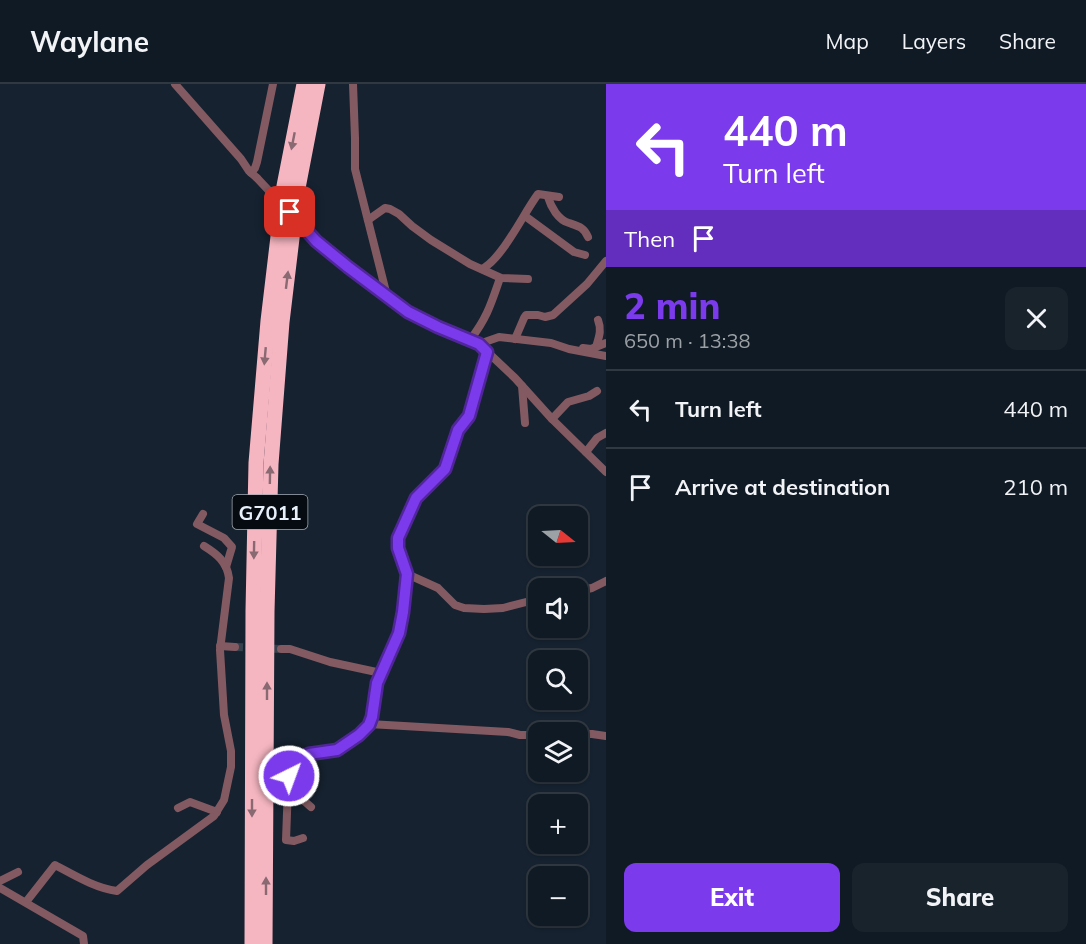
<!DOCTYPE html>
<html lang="en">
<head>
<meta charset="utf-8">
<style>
  :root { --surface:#101a24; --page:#19232c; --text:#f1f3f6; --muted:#9ca1a6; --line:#303841; --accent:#7c3aed }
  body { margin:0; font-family:Mulish,sans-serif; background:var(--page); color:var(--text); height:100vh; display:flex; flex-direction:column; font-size:22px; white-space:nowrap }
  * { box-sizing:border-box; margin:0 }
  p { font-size:20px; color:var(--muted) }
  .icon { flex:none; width:33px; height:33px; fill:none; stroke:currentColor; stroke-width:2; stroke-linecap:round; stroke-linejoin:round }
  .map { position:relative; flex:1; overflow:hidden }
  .panel { display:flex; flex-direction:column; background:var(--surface); width:480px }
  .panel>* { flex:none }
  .guide { background:#7c3aed; color:#fff; overflow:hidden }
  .needle { width:39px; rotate:108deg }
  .tools { position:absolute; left:528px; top:422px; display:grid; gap:12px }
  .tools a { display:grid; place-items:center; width:60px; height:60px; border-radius:12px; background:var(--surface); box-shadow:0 2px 4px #0004,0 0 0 2px var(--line); font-size:30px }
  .pin { position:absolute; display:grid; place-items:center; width:51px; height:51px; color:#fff; margin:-26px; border-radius:12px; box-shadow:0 3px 9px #0006 }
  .me { position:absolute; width:66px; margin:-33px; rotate:42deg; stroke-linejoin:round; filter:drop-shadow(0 0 4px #0008) }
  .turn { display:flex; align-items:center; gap:21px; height:126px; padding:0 18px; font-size:27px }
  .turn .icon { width:78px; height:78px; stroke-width:2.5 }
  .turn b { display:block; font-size:42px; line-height:51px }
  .then { display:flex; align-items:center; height:57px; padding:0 18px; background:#0003; gap:12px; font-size:22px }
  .round { display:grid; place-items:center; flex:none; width:63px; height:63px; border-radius:12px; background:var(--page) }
  .overview { display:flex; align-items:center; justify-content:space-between; height:102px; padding:0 18px }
  h1 { font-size:36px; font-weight:800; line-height:45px; color:var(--accent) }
  .action { display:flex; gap:12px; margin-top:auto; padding:12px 18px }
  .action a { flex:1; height:69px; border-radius:12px; background:var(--accent); color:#fff; font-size:24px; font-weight:800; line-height:69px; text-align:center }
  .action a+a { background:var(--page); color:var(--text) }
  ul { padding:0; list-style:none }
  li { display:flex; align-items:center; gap:18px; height:78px; padding:0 18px; border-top:2px solid var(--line) }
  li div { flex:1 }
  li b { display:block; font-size:22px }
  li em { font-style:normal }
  header { display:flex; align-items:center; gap:36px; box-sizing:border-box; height:84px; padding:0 30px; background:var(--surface); border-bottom:2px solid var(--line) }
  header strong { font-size:28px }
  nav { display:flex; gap:33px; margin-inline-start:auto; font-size:21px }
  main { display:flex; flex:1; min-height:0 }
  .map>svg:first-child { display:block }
</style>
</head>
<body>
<header>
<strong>Waylane</strong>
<nav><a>Map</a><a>Layers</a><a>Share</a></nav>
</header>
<main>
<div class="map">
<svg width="606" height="860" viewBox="0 0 606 860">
  <rect width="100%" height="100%" fill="#162230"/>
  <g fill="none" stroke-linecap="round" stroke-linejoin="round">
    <!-- street-tunnel -->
    <polyline stroke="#36414e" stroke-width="8" stroke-dasharray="8 4" stroke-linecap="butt" points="235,563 281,565"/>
    <!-- street -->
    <g stroke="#835a61" stroke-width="8">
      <polyline points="175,0 241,75 249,87 257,94"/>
      <polyline points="353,0 355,54 355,85 387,212"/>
      <polyline points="251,89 255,84 257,78 273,0"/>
      <path d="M548,113C551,123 558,136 569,139C578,142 584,143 588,153"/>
      <polyline points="525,132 574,168 585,171"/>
      <polyline points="368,136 385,124 390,125 399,130 412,142 431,156 470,180 501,194 528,195"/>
      <polyline points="316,157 348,183 408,228 438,243 479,260 515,294 552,335 606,388"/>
      <path d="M482,185C503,174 523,130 538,110L559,113"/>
      <polyline points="515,255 524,234 526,231 538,231 545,233 553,231 587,200 606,177"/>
      <path d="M470,256C487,234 491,220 500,194"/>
      <polyline points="479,260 499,253 551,259 569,265 606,272"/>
      <path d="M596,263C599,253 602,246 598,236"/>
      <polyline points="583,264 591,265 606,259"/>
      <polyline points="522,302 525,339"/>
      <polyline points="552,335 568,318 589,312 597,307"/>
      <polyline points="586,368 597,354 606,349"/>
      <polyline points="203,430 197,440 224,454 232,463 226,483"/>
      <polyline points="407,490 438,504 455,521 464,524 484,525 503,524 538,515"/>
      <polyline points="578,507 592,504 606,497"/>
      <polyline points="220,562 235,563"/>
      <polyline points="281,565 290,565 330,578 381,589"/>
      <polyline points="369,640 508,648 520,651 538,651"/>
      <polyline points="578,650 592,650 606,652"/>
      <polyline points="287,708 302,715 311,723"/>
      <polyline points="178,724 190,718 217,728"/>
      <polyline points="303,754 294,757 286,756 288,702 290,689 294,681 301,674 309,670 337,666 359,651 369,641 372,633 377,599 395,560 403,528 407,490 398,464 398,454 416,414 445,385 458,346 469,332 487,268"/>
      <polyline points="0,797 18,788"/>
      <polyline points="0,804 83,852 84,860"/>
      <path d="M26,818L55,781C74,791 95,804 117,807L147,781L214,732L224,716L231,683V667L224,631L220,566L229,494C227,478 217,470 204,462"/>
    </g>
    <!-- highway -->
    <g stroke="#f5b6c1" stroke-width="15">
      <polyline points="252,860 253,527 256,379 268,237 284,102 304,0"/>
      <polyline points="265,860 267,528 271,380 282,238 298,104 318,0"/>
    </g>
    <!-- street-bridge -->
    <polyline stroke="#835a61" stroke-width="8" points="257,94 316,157"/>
  </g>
  <!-- one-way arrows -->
  <defs><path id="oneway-solid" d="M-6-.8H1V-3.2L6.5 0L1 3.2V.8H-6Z" transform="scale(1.5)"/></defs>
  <g fill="#896972">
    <use href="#oneway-solid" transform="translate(293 57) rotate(101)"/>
    <use href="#oneway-solid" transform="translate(287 196) rotate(-83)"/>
    <use href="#oneway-solid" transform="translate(265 272) rotate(95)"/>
    <use href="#oneway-solid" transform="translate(270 391) rotate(-89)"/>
    <use href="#oneway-solid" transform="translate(254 466) rotate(91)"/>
    <use href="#oneway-solid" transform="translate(267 607) rotate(-90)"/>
    <use href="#oneway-solid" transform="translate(252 724) rotate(90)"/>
    <use href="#oneway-solid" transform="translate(266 802) rotate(-90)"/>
  </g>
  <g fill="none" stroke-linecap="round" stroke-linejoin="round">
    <defs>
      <polyline id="route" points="289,692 294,681 303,673 309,670 337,666 359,651 369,641 372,633 377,599 399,549 403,528 407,490 398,464 398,454 416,414 445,385 458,346 469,332 487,268 479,260 438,243 408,228 348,183 316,157 290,128"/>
    </defs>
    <!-- route casing -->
    <use href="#route" stroke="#51269a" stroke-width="15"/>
    <!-- route -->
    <use href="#route" stroke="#7c3aed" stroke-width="10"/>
  </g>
  <g text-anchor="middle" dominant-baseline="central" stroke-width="4.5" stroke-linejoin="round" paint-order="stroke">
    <!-- shield labels -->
    <rect fill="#060b11" stroke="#a4abb4" stroke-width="1.5" x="232.5" y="411" width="75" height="34" rx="4.5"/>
    <g font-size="20" font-weight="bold" fill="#e8f0fa">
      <text x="270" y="428">G7011</text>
    </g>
  </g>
</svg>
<div class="tools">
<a><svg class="needle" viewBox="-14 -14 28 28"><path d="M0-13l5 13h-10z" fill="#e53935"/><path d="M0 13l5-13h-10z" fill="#9ca1a6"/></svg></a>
<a><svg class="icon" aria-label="sound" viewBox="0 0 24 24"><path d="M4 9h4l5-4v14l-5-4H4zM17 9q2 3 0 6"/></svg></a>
<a><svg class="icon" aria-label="search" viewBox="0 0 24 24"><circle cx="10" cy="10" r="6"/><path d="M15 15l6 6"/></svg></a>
<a><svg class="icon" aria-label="layers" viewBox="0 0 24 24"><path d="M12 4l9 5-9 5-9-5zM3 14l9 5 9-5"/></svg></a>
<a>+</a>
<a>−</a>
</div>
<div class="pin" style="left:290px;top:128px;background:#d93025"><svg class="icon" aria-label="arrive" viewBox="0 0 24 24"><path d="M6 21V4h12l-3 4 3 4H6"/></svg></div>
<svg class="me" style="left:289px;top:692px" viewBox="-20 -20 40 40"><circle r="17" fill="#7c3aed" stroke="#fff" stroke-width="3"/><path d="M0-11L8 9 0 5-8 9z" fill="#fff"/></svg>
</div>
<section class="panel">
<div class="guide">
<div class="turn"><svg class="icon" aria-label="left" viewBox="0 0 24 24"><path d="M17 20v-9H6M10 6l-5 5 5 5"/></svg><div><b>440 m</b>Turn left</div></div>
<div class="then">Then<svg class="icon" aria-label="arrive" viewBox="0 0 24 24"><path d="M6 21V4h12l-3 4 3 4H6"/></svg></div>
</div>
<div class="overview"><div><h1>2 min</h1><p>650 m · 13:38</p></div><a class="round"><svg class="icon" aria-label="close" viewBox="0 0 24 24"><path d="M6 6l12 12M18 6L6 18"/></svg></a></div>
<ul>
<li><svg class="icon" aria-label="left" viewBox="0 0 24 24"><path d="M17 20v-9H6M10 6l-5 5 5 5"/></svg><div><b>Turn left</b></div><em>440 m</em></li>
<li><svg class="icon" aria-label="arrive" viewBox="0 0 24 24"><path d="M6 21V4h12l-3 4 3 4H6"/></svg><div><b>Arrive at destination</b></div><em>210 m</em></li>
</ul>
<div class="action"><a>Exit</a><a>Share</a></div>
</section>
</main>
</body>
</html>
